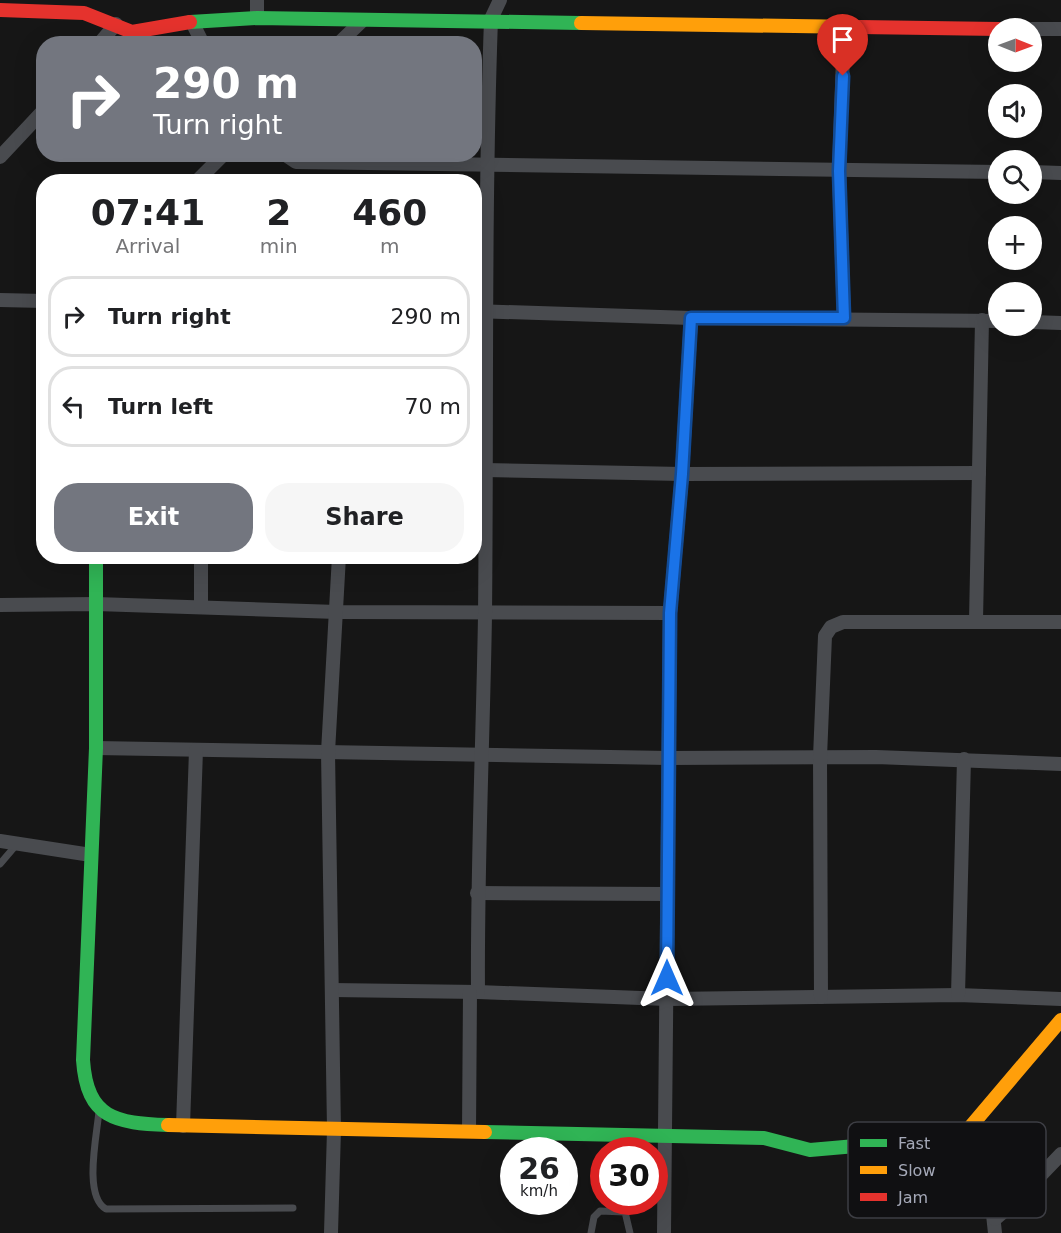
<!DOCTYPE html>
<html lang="en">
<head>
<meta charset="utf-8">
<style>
  :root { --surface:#fff; --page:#f6f6f6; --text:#202124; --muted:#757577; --line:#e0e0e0; --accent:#73767f }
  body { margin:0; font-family:"DejaVu Sans",sans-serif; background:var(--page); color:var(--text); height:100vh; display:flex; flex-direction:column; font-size:22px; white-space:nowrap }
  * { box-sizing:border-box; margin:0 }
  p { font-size:20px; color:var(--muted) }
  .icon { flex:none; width:33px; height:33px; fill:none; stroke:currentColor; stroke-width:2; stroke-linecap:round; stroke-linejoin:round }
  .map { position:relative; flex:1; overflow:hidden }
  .drawer { position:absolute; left:36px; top:174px; width:446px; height:390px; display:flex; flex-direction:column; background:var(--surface); border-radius:24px; box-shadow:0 6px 24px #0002 }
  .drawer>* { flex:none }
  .banner { position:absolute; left:36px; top:36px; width:446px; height:126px; border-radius:24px; box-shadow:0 6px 24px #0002; background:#73767f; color:#fff; overflow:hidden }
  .needle { width:39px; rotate:91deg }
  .buttons { position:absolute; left:988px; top:18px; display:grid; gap:12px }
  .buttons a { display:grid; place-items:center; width:54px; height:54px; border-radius:50%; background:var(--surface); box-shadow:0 6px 24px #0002; font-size:30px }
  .speed { position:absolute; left:500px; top:1137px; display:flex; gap:12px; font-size:30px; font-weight:700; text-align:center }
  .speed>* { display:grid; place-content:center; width:78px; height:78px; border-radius:50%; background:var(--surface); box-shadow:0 6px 24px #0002; line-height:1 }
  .speed small { font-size:15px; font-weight:400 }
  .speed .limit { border:9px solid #d22; background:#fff; color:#111 }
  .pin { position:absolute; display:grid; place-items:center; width:51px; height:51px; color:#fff; margin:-62px -26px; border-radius:50% 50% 50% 0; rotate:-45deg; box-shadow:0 0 6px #0007 }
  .pin .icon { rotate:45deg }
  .me { position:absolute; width:66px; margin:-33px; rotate:0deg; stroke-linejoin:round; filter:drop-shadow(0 0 4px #0008) }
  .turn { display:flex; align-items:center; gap:21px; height:126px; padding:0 18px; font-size:27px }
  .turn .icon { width:78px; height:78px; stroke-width:2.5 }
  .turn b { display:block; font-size:42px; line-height:51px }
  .eta { display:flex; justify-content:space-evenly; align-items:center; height:102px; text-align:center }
  .eta b { font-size:36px; font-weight:800; line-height:42px }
  .action { display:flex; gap:12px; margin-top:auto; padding:12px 18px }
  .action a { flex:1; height:69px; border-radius:24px; background:var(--accent); color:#fff; font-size:24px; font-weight:800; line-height:69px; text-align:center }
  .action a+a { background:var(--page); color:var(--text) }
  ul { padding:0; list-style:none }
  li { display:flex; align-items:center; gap:18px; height:81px; margin:0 12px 9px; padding:0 6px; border:3px solid var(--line); border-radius:24px }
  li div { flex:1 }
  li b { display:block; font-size:22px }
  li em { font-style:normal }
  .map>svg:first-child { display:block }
</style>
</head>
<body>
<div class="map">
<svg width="1061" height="1233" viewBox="0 0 1061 1233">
  <rect width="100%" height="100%" fill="#161616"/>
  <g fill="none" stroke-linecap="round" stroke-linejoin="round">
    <!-- lane -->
    <g stroke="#494b4f" stroke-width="7">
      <polyline points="0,864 17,844"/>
      <path d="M99,1111C97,1135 83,1196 106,1209L293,1208"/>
      <polyline points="591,1233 594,1217 600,1211 625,1212 630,1233"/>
    </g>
    <!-- street -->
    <g stroke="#494b4f" stroke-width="14">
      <polyline points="257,18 257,0"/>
      <polyline points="192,22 203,44"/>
      <polyline points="1032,29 1061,29"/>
      <polyline points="99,44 116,24"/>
      <polyline points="338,44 363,20"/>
      <polyline points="284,154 296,162 999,172"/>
      <polyline points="0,157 44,110"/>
      <polyline points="1032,172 1061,173"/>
      <polyline points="196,182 224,154"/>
      <polyline points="0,300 44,301"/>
      <polyline points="474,311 691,318 999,321"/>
      <polyline points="844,318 839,171 844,28"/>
      <polyline points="1032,322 1061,323"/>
      <polyline points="485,470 682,474 979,473"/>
      <polyline points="0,605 96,604 337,612 670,613"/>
      <polyline points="201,607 201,556"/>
      <polyline points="976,621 982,320"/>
      <polyline points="96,748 668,758 876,757 1061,764"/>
      <polyline points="0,841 91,855"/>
      <polyline points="477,893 667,894"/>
      <polyline points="332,990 478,992 667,999 958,995 1061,999"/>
      <path d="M478,992C477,866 483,741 485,615C487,417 484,218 491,19L500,0"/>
      <polyline points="958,995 964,759"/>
      <polyline points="821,997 820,757 825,636 831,627 843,622 1061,622"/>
      <polyline points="183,1126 196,750"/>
      <polyline points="469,1131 470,992"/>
      <polyline points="960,1139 992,1205 995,1233"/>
      <polyline points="995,1219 1017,1200 1061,1154"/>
      <polyline points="331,1233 334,1130 328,752 339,556"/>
      <polyline points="664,1233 670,613 682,474 691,318"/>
    </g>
    <!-- fast -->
    <g stroke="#30b455" stroke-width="14">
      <polyline points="190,22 257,18 581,23"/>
      <path d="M96,556V748L83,1060C87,1119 116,1123 168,1125"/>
      <polyline points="485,1132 764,1138 810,1150 913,1141"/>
    </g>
    <!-- slow -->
    <g stroke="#ff9f0a" stroke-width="14">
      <polyline points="581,23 859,27"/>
      <polyline points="168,1125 485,1132"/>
      <polyline points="913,1141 960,1139 1061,1020"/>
    </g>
    <!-- jam -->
    <g stroke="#e5322d" stroke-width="14">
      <polyline points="0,10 84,13 132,32 190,22"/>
      <polyline points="859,27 999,29"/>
    </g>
  </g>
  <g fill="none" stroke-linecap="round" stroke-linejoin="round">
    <defs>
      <polyline id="route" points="667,978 670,613 682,474 691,318 844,318 839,171 843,76"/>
    </defs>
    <!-- route casing -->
    <use href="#route" stroke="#114b97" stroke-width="15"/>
    <!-- route -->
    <use href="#route" stroke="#1a73e8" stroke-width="10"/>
  </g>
  <!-- legend -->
  <rect x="848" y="1122" width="198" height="96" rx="9" fill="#101012" stroke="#3d3e44" stroke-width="1.5"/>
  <rect x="860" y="1139" width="27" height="8" fill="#30b455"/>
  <rect x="860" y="1166" width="27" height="8" fill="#ff9f0a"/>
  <rect x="860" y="1193" width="27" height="8" fill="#e5322d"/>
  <g font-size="16" fill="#a5a9b8">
    <text x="898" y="1149">Fast</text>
    <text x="898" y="1176">Slow</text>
    <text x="898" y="1203">Jam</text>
  </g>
</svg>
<div class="buttons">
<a><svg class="needle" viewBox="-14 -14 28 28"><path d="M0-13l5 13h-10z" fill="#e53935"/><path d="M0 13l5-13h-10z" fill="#757577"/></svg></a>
<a><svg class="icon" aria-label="sound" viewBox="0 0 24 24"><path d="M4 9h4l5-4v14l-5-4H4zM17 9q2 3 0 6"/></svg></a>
<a><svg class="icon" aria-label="search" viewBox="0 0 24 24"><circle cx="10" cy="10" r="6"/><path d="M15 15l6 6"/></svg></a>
<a>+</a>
<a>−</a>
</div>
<div class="speed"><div>26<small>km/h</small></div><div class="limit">30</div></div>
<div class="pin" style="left:843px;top:76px;background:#d93025"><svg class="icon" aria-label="arrive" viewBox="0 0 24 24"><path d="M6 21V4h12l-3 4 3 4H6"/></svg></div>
<svg class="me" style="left:667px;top:978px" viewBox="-20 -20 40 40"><path d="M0-17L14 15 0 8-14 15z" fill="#1a73e8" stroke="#fff" stroke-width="4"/></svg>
<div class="banner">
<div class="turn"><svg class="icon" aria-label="right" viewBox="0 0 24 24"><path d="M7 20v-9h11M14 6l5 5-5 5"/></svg><div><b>290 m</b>Turn right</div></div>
</div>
<section class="drawer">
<div class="eta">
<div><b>07:41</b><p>Arrival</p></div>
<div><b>2</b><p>min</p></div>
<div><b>460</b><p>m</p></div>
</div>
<ul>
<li><svg class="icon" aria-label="right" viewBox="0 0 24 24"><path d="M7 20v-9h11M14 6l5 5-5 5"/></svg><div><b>Turn right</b></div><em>290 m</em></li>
<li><svg class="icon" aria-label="left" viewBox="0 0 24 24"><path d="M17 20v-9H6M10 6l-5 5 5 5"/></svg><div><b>Turn left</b></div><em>70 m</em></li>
</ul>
<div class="action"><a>Exit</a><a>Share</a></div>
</section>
</div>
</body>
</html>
